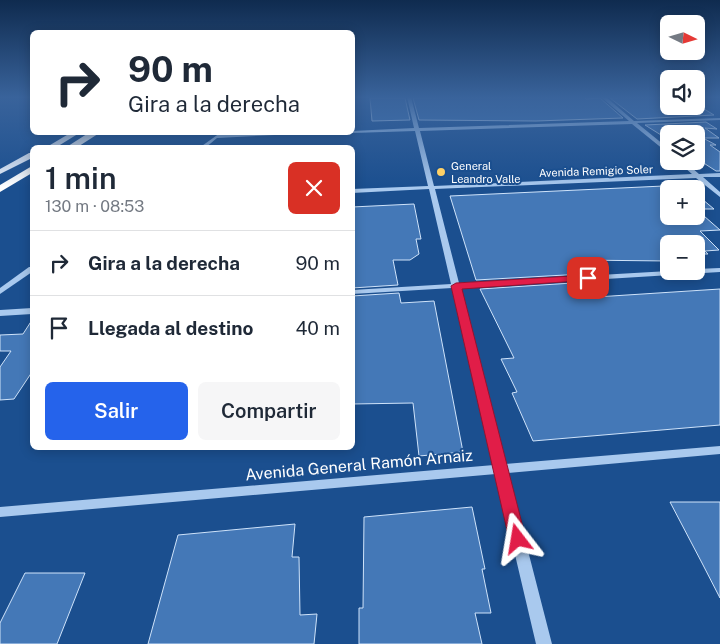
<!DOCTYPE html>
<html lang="es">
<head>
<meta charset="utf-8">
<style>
  :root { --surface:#fff; --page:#f6f6f7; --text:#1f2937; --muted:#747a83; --line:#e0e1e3; --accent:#2563eb }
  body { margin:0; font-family:"Public Sans",sans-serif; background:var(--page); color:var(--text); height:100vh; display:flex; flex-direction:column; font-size:19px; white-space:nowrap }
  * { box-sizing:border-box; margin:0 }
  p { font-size:16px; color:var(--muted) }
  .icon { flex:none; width:28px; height:28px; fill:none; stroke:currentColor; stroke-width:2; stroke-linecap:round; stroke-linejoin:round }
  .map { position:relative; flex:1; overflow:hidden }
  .details { position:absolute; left:30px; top:145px; width:325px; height:305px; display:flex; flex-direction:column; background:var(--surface); border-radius:8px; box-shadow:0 2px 12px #0003 }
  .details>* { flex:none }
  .top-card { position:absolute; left:30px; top:30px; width:325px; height:105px; border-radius:8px; box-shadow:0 2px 12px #0003; background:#fff; color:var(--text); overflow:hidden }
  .needle { width:32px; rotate:95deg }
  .controls { position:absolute; left:660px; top:15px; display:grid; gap:10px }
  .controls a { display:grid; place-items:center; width:45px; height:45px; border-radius:8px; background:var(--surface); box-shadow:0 2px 12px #0003; font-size:25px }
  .pin { position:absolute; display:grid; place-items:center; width:42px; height:42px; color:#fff; margin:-21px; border-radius:10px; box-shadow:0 2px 8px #0006 }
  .me { position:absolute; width:55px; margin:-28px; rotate:346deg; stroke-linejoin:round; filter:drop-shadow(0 0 4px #0008) }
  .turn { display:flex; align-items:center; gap:18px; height:105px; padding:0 15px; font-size:22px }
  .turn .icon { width:65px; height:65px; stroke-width:2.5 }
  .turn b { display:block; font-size:35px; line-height:42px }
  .round { display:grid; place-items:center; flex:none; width:52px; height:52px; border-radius:8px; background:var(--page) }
  .overview { display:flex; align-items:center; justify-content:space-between; height:85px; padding:0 15px }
  h1 { font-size:30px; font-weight:600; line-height:38px }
  .cta { display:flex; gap:10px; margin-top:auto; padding:10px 15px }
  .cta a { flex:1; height:58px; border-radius:8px; background:var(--accent); color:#fff; font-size:20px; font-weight:600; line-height:58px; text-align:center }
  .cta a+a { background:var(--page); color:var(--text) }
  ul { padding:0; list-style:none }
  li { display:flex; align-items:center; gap:15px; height:65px; padding:0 15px; border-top:1px solid var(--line) }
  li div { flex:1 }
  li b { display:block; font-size:19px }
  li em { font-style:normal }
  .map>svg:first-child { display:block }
</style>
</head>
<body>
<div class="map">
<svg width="720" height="644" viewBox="0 0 720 644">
  <rect width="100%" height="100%" fill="#1b4f8f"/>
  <!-- building -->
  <g fill="#4478b7" stroke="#cfe3fa">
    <polygon points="584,97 586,99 600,98 623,118 536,121 419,120 413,98"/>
    <polygon points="669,97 669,106 696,106 696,104 714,115 637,119 610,98"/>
    <polygon points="370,98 405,98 410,120 372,121"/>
    <polygon points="706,122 717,129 705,128 719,138 703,138 716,145 710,145 720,152 720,171 716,171 696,158 696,134 669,134 669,140 645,125"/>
    <polygon points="685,185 690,189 669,189 669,216 696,216 696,194 714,209 696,209 720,230 700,231 719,250 705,251 708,254 696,254 696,244 669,244 669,261 576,260 583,274 476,280 450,196"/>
    <polygon points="414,204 421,239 416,239 419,254 410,260 393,260 398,285 352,288 352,207"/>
    <polygon points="588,282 596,297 720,289 720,425 533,441 512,393 517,392 501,359 514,358 480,289"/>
    <polygon points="399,293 401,303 434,301 463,452 419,456 413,403 352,404 352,296"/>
    <polygon points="32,320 32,372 14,399 0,400 0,367 11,351 0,351 0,335 23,334"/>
    <polygon points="670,502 720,502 720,598 702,563"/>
    <polygon points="472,507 485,569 482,569 491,613 475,613 482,644 359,644 359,608 363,608 364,517"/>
    <polygon points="295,524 292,557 299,557 300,615 317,614 314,644 148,644 178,535"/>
    <polygon points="25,573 85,573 57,644 0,644 0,623"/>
  </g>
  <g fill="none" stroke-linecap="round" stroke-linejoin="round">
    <!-- minor -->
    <g fill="#a9c9ee" fill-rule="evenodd">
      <polygon points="407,97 411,97 419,128 629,121 601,97 606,97 634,121 720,118 720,120 637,123 669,149 669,154 632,124 420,131 434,186 692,174 677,161 684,161 699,174 720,173 720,177 703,177 720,192 720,197 696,178 435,189 459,283 669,271 696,271 696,269 720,268 720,272 460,288 505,464 720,446 720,454 508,473 552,644 536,644 496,474 0,517 0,507 494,465 452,288 352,294 352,290 451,284 429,189 352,193 352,189 428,186 415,131 352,133 350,132 352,132 352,131 414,128"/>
      <polygon points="287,132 335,132 217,138 205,148 199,148 220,133 222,134 221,135"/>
      <polygon points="29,267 32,267 32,272 0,294 0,288"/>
      <polygon points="32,308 32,314 0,316 0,310"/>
    </g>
    <!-- major -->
    <g fill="#f0f6ff" fill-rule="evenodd">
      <polygon points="72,132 81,132 55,148 45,148"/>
      <polygon points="29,153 32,153 32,158 0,174 0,169"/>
    </g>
    <!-- highway -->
    <g fill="#fff" fill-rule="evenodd">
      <polygon points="90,132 101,132 76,148 65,148"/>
      <polygon points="32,166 32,173 0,192 0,185"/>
    </g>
  </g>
  <!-- sky -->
  <linearGradient id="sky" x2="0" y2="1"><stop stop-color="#0f2b4f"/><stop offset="0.52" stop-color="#39639b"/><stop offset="1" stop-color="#39639b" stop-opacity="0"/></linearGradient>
  <rect width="720" height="187" fill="url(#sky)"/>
  <!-- route -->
  <polygon fill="#e11d48" stroke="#92132f" points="588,275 593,278 592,280 462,289 526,539 524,544 518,547 512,544 509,539 451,286 456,283"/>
  <!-- markers -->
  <circle fill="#ffd166" stroke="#1b4f8f" stroke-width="2" cx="441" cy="172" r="5"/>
  <g text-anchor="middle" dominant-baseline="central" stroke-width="4" stroke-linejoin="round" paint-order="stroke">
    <!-- far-poi labels -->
    <g font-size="11" fill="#fff" stroke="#1b4f8f" text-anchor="start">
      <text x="451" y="166">General<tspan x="451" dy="13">Leandro Valle</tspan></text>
    </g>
    <!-- far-street labels -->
    <g font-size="11" fill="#fff" stroke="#1b4f8f">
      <text transform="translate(596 171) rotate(-2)">Avenida Remigio Soler</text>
    </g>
    <!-- near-street labels -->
    <g font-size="16" fill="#fff" stroke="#1b4f8f">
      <text transform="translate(359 465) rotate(-5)">Avenida General Ramón Arnaiz</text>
    </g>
  </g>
</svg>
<div class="controls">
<a><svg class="needle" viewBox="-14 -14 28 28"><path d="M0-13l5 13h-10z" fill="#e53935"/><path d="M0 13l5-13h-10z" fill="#747a83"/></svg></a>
<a><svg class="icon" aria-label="sound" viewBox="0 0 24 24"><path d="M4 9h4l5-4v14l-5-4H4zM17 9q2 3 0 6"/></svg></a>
<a><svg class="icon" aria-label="layers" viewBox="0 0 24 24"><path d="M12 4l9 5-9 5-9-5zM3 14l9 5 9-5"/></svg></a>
<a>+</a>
<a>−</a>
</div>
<div class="pin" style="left:588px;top:278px;background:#d93025"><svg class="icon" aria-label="arrive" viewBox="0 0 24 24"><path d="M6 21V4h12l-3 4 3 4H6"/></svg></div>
<svg class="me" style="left:518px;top:539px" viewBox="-20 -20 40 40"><path d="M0-17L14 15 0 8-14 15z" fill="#e11d48" stroke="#fff" stroke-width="4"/></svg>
<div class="top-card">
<div class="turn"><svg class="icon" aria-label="right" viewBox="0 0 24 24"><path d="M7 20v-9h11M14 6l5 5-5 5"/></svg><div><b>90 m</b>Gira a la derecha</div></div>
</div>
<section class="details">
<div class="overview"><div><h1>1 min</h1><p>130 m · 08:53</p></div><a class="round" style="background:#d93025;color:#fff"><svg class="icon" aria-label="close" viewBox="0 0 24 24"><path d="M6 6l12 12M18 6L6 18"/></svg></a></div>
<ul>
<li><svg class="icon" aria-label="right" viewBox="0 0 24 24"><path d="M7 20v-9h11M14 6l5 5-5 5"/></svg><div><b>Gira a la derecha</b></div><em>90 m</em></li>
<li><svg class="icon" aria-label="arrive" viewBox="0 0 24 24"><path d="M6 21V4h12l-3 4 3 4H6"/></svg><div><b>Llegada al destino</b></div><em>40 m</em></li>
</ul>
<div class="cta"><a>Salir</a><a>Compartir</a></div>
</section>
</div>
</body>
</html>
